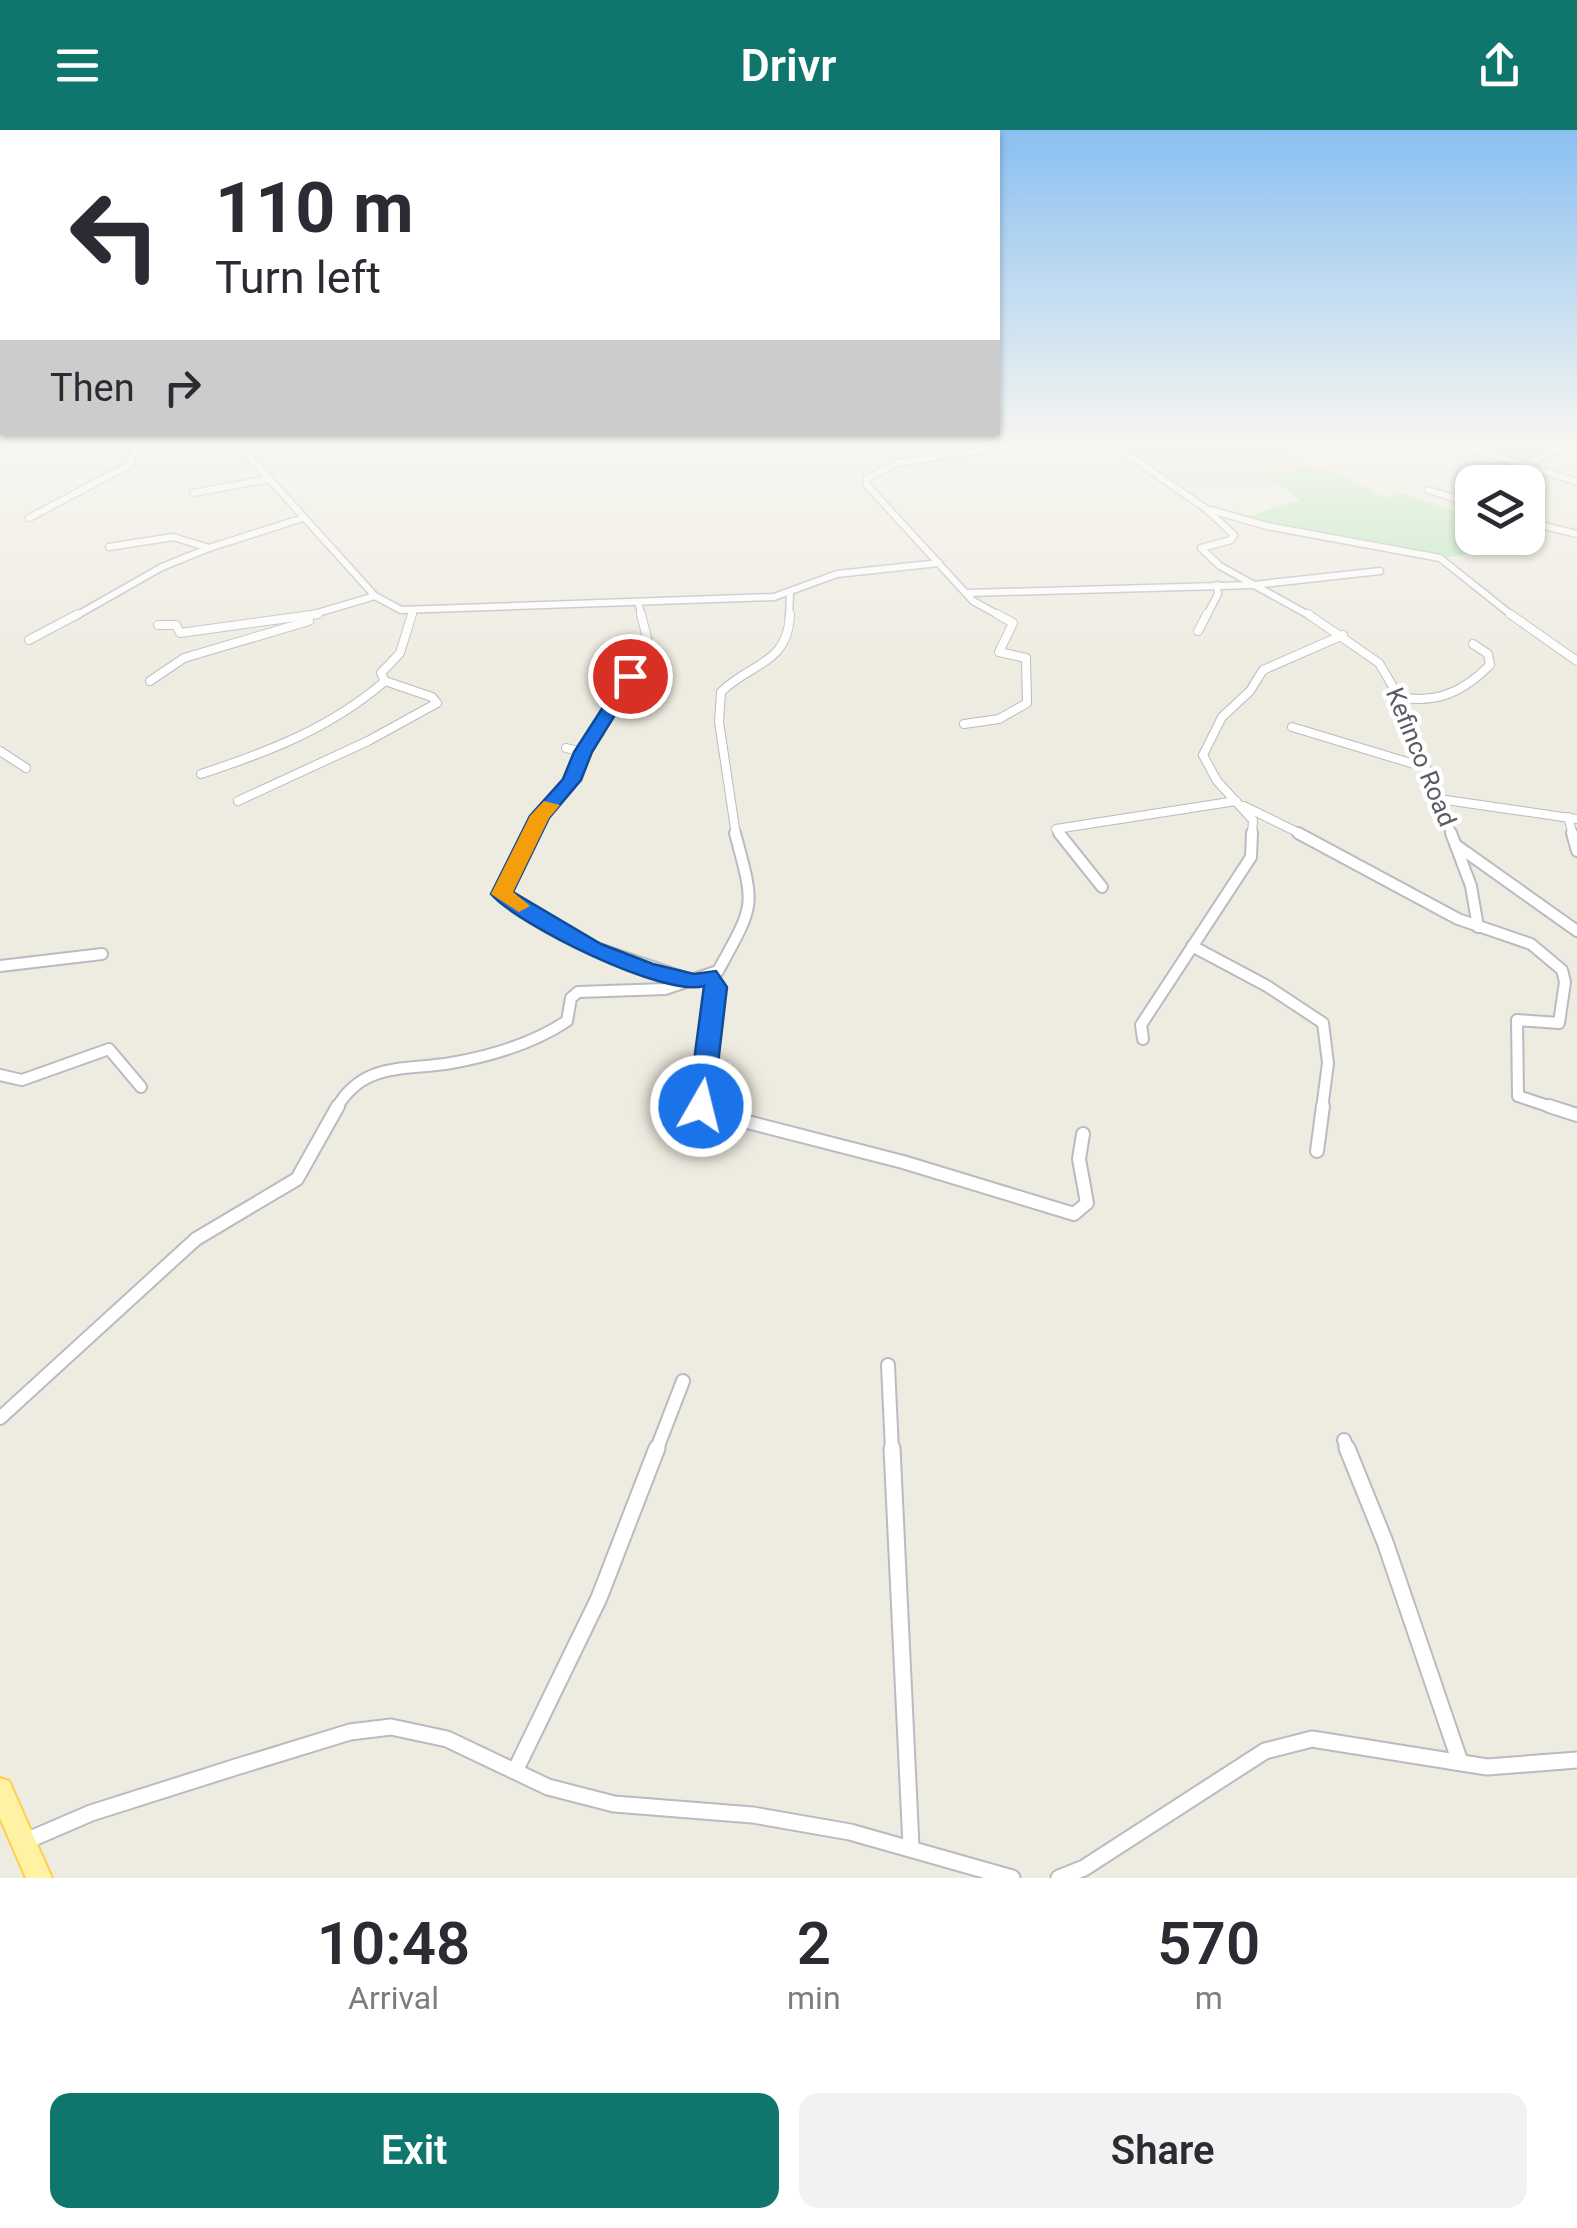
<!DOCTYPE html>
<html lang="en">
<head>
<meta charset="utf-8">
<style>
  :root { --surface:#fff; --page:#f2f2f3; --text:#2b2b33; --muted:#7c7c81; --accent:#0f766e }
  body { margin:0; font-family:Roboto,sans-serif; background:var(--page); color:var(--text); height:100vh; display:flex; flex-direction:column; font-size:38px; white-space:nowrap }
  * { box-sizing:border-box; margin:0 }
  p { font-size:32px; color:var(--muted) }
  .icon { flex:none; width:55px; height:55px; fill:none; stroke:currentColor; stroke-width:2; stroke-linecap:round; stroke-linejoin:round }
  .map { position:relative; height:1748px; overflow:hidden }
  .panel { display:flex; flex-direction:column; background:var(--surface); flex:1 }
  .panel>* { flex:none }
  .guide { position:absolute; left:0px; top:0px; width:1000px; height:305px; box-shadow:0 2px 8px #0004; background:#fff; color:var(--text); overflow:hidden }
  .fabs { position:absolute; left:1455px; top:335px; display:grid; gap:20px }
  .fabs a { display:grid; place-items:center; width:90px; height:90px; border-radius:20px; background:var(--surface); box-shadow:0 2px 8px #0004; font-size:50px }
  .pin { position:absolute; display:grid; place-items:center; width:85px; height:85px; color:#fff; margin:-42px; border:5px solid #fff; border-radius:50%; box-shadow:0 2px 10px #0007 }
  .me { position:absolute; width:110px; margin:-55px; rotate:8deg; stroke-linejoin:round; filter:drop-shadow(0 0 8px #0008) }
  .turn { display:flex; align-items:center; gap:35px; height:210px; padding:0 50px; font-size:45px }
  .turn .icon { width:130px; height:130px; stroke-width:2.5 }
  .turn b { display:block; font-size:70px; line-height:85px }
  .then { display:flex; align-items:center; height:95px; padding:0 50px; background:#0003; gap:20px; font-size:38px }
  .eta { display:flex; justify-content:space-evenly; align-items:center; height:170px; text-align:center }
  .eta b { font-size:60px; font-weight:600; line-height:70px }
  .action { display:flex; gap:20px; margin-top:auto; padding:20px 50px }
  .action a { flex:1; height:115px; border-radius:20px; background:var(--accent); color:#fff; font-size:40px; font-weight:600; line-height:115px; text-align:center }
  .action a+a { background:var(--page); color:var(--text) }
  header { display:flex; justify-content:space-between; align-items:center; height:130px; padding:0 50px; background:var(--accent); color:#fff; font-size:45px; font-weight:600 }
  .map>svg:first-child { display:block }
</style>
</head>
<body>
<header><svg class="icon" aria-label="menu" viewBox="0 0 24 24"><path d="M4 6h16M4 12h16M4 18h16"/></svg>Drivr<svg class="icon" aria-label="share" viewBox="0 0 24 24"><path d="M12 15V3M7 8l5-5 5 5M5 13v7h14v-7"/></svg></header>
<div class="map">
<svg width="1577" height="1748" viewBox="0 0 1577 1748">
  <rect width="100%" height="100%" fill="#eeebe0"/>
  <!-- industrial -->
  <g fill="#e1ded8">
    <polygon points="1108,311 1280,311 1310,337 1269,345 1285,356 1177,359"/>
    <polygon points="1453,311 1574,311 1528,336"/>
  </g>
  <!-- green -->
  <path fill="#b9e8ba" d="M1310,337L1342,345L1385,368L1402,363L1472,387V408H1500L1475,415L1480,422L1437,429L1237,389C1262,386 1276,373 1300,371L1268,345Z"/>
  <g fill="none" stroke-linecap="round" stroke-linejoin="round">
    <defs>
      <g id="street-far4">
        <polyline points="235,311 375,466 401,480 774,467 837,444 939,433"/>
        <polyline points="954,311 966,322"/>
        <polyline points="1108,311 1205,378 1234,405 1231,410 1201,418 1220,436 1312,487"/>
        <polyline points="1450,311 1577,352"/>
        <polyline points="1527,335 1574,311"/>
        <polyline points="1428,360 1472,374"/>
        <polyline points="193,363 268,349"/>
        <polyline points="1211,380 1267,396 1440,428 1514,487"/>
        <polyline points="29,388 129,335 138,311"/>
        <polyline points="1528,392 1577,404"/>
        <polyline points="109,417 173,407 209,418 303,388"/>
        <polyline points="969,463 1253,455 1380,441"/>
        <polyline points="638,472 642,487"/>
        <polyline points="74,487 162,437 209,418"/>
        <polyline points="304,487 375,466"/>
        <polyline points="411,487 413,481"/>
        <polyline points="789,487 790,464"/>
        <polyline points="1002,487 973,471 866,354 867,348 897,333 1041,311"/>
        <polyline points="1206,487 1218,464 1217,455"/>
      </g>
      <g id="street-far3">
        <polyline points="1308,484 1379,533 1399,567 1452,705"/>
        <polyline points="1510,484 1577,531"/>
        <polyline points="158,495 176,495 180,503 318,484"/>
        <polyline points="1198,501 1207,484"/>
        <polyline points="29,510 78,484"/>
        <polyline points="150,551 184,528 309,491"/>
        <path d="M1399,567C1437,574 1463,562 1490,535L1488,524L1473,514"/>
        <polyline points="964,594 999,589 1027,573 1026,528 999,522 1013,493 997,484"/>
        <polyline points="1292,597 1424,637"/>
        <polyline points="566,618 583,622"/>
        <polyline points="0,621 26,638"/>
        <path d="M201,644C268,622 331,598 385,551L381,543L400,523L412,484"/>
        <polyline points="1439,669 1577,689"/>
        <polyline points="238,671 368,611 437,573 432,567 385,551"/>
        <polyline points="1244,676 1303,705"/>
        <polyline points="1568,687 1573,705"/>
        <polyline points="530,705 540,686 571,650 617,564 645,527 648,512 641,484"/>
        <path d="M736,705L719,592L721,562C751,532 788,535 790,484"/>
        <polyline points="1061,705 1056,699 1236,671"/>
        <polyline points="1252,705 1253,690 1217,651 1203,625 1222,587 1250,561 1263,540 1343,505"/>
      </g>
      <g id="street-far2">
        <polyline points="532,703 501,764 593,817 694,851"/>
        <polyline points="1059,703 1102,757"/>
        <polyline points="1298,703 1458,789 1531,814 1562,840 1565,852 1559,893 1517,890 1518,966 1557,979"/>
        <polyline points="1451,703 1471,756 1478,797"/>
        <polyline points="1572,703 1577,721"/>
        <polyline points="1456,715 1577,801"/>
        <polyline points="1192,816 1267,856 1323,893 1328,933 1322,979"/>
        <polyline points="0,836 102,824"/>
        <polyline points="1143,909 1141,895 1251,727 1252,703"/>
        <polyline points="0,945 22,950 109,919 141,957"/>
        <path d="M336,979C363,931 405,941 451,933C491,926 534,913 567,891L571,868L578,862L665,859L718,841C756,772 755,778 735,703"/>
        <polyline points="701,979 716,857 708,846"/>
      </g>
      <g id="street-far1">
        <polyline points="701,976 701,980 903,1032 1074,1084 1087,1073 1079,1029 1083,1004"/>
        <polyline points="1549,976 1577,985"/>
        <polyline points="1317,1021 1323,976"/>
        <polyline points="888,1235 892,1321"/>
        <polyline points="0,1288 196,1109 297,1049 338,976"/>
        <polyline points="1344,1310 1348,1321"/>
        <polyline points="656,1321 683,1251"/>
      </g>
      <g id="street">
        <polyline points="892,1318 911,1716"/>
        <polyline points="1347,1318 1385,1412 1460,1632"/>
        <polyline points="515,1641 599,1468 657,1318"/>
        <polyline points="26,1711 91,1683 236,1637 350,1602 391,1597 447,1609 548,1657 614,1674 753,1685 850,1702 1012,1748"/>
        <polyline points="1059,1748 1084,1738 1265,1621 1312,1609 1487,1637 1577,1630"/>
      </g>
      <polygon id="primary" points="0,1648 9,1651 52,1748 26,1748 0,1688"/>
    </defs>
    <!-- street-far4 casing -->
    <use href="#street-far4" stroke="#b8bbc1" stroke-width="9"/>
    <!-- street-far3 casing -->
    <use href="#street-far3" stroke="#b8bbc1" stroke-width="10"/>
    <!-- street-far2 casing -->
    <use href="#street-far2" stroke="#b8bbc1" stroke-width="14"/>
    <!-- street-far1 casing -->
    <use href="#street-far1" stroke="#b8bbc1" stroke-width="16"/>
    <!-- street casing -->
    <use href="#street" stroke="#b8bbc1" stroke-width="19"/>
    <!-- primary casing -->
    <use href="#primary" stroke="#ffd047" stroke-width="4"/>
    <!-- street-far4 -->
    <use href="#street-far4" stroke="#fff" stroke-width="6"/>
    <!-- street-far3 -->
    <use href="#street-far3" stroke="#fff" stroke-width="8"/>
    <!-- street-far2 -->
    <use href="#street-far2" stroke="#fff" stroke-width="10"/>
    <!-- street-far1 -->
    <use href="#street-far1" stroke="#fff" stroke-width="12"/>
    <!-- street -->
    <use href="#street" stroke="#fff" stroke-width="15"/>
    <!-- primary -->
    <use href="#primary" fill="#fff2a3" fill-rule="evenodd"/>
  </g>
  <!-- sky -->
  <linearGradient id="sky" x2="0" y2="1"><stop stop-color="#8ac0f1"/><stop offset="0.56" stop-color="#f7f6f1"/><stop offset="1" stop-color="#f7f6f1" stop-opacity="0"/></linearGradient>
  <rect width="1577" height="556" fill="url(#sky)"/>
  <!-- route -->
  <path fill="#1a73e8" stroke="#114b97" stroke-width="2.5" d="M625,543L639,546L592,622L581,650L549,688L513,762L601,814L653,834L694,844L716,841L727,857L713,976L701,985L688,976L704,856C665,868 518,795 491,764L530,686L563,649L574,622Z"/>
  <!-- slow -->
  <polygon fill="#f59e0b" points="544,671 560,675 549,688 513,762 530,776 519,782 491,764 530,686"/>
  <g text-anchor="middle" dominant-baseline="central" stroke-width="9" stroke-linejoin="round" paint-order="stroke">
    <!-- far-street labels -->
    <g font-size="25" fill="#595d63" stroke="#fff">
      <text transform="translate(1421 627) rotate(68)">Kefinco Road</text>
    </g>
  </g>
</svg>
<div class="fabs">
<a><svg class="icon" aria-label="layers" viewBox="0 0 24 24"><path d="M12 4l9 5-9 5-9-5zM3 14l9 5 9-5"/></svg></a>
</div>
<div class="pin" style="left:630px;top:546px;background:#d93025"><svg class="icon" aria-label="arrive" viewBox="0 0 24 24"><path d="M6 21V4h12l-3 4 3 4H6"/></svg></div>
<svg class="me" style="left:701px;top:976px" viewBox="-20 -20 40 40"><circle r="17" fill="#1a73e8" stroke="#fff" stroke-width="3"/><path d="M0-11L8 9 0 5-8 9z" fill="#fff"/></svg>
<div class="guide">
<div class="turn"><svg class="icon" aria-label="left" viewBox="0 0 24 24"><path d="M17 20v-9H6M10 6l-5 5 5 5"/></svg><div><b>110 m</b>Turn left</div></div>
<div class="then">Then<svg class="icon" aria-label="right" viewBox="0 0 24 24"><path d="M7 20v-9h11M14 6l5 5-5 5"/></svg></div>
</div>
</div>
<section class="panel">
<div class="eta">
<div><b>10:48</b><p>Arrival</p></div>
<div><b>2</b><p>min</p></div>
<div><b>570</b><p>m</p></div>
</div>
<div class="action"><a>Exit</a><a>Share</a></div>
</section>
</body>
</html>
